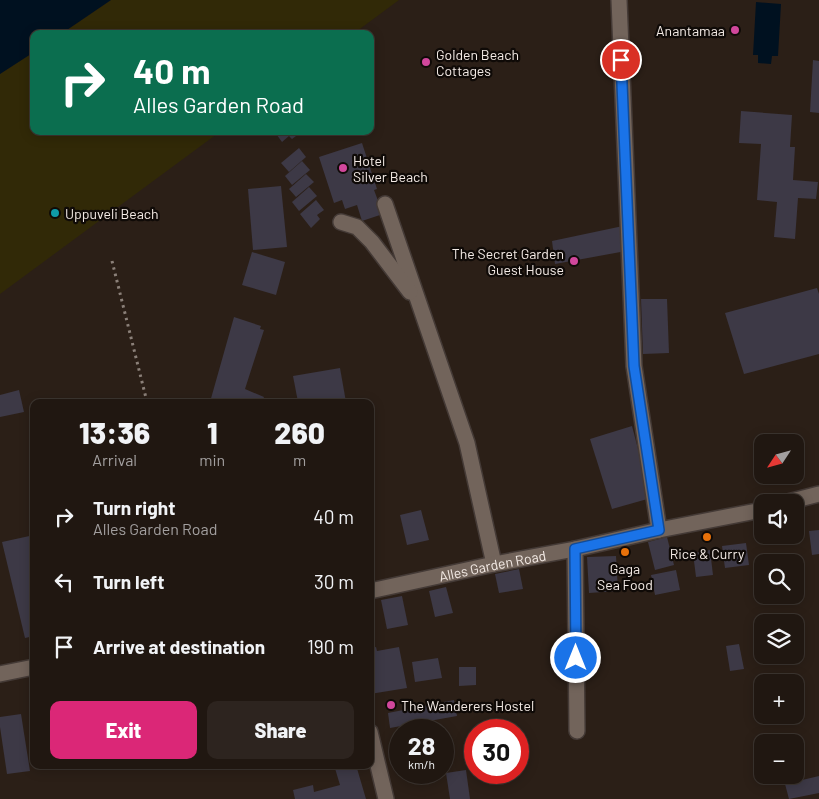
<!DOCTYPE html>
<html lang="en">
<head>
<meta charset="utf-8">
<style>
  :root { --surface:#201711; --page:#2d241f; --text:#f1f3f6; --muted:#a29f9f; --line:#3d3631; --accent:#db2777 }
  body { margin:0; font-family:Barlow,sans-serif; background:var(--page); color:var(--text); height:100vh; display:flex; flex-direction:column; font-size:19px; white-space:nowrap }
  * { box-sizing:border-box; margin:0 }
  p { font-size:16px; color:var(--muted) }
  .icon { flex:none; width:28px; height:28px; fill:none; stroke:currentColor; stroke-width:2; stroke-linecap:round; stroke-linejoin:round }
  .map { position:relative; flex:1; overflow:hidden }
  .panel { position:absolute; left:30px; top:399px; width:344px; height:370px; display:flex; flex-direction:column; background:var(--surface); border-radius:10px; box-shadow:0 2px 12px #0003,0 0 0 1px var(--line) }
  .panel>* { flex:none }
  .banner { position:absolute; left:30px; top:30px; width:344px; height:105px; border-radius:10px; box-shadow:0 2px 12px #0003,0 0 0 1px var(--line); background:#0b6e4f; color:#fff; overflow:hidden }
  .needle { width:32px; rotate:234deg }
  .tools { position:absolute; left:754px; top:434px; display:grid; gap:10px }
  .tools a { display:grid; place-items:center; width:50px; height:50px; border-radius:10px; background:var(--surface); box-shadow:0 2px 12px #0003,0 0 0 1px var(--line); font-size:25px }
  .speed { position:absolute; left:389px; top:719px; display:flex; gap:10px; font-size:25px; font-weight:700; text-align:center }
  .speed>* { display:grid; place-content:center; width:65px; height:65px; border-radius:50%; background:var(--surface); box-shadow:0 2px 12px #0003,0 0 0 1px var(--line); line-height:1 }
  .speed small { font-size:12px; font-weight:400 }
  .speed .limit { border:8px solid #d22; background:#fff; color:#111 }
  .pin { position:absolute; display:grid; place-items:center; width:42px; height:42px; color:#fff; margin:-21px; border:2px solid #fff; border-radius:50%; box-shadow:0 1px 5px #0007 }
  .me { position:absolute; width:55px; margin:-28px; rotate:0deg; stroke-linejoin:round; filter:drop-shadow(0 0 4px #0008) }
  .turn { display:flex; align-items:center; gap:18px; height:105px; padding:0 20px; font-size:22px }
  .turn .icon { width:65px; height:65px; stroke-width:2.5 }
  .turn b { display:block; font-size:35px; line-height:42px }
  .eta { display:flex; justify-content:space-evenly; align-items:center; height:85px; text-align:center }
  .eta b { font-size:30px; font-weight:800; line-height:35px }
  .button { display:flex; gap:10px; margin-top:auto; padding:10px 20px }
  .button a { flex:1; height:58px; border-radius:10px; background:var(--accent); color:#fff; font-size:20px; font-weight:800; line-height:58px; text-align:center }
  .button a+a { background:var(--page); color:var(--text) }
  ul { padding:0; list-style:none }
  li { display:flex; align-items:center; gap:15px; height:65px; padding:0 20px }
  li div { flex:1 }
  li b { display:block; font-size:19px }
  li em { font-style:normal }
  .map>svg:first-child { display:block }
</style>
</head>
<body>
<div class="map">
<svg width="819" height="799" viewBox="0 0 819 799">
  <rect width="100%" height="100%" fill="#2b1f17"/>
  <!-- sand -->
  <g fill="#312907">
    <polygon points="111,0 399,0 353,34 61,34"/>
    <polygon points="34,52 34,131 221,131 0,294 0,74"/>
  </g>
  <!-- water -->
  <g fill="#001120">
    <polygon points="0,0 111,0 61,34 34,34 34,52 0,74"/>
    <polygon points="756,2 781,4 778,56 772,56 771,64 758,63 758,55 753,55"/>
  </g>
  <!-- building -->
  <g fill="#3d3946">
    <polygon points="813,60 819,61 819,113 810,112"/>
    <polygon points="741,111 792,115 790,147 795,147 793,180 818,182 816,199 798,198 795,239 774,237 777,202 757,200 761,144 739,143"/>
    <polygon points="274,131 299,131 300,133 292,139 289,136 282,142"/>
    <polygon points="362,143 377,189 374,190 380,206 377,207 380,215 362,221 357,205 345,209 342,200 334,203 319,157"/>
    <polygon points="299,148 306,157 289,172 281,163"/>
    <polygon points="302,161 310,170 292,185 285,176"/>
    <polygon points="306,174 314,182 296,197 289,189"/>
    <polygon points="281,186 287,247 253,250 248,189"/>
    <polygon points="309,187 317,196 299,211 292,202"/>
    <polygon points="316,200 324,210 317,215 320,219 311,228 300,214"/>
    <polygon points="623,226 626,251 555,264 552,241"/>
    <polygon points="252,252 285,262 276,295 242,285"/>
    <polygon points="817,288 819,294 819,354 744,374 725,313"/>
    <polygon points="641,299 667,299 669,353 643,354"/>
    <polygon points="234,317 261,326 260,329 264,330 245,389 264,397 262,402 241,399 240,402 210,402"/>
    <polygon points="340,368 346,402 298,402 293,376"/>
    <polygon points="19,390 24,412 0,417 0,395"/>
    <polygon points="632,426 651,498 612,509 590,439"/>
    <polygon points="421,510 429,540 407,545 400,515"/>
    <polygon points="819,530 819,554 812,555 809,531"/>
    <polygon points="34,535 34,636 25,638 2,542"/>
    <polygon points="667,537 674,565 655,570 648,542"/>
    <polygon points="746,543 749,565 725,568 722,546"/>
    <polygon points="710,550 713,575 696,577 693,553"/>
    <polygon points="616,556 618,591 589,593 587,557"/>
    <polygon points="519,569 523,589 499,593 495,574"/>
    <polygon points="676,570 680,590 655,595 651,575"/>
    <polygon points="446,587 453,613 435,617 429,591"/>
    <polygon points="402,596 408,625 387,629 381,600"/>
    <polygon points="739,644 744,669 730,671 726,646"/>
    <polygon points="376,647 377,651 399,647 407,688 370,694 370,648"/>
    <polygon points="438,658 442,678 415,682 412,662"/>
    <polygon points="459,667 476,667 476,685 459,686"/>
    <polygon points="795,688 800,709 795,710"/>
    <polygon points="454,700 457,716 390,728 388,713"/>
    <polygon points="21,714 30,771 7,774 0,727 0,717"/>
    <polygon points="334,765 356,765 366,799 295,799 293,790 313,785 314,792 340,785"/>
    <polygon points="466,770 470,799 450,799 446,773"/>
    <polygon points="819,776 819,793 789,799 785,784"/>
  </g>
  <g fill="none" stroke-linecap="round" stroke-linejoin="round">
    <defs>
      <g id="minor">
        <polyline points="619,0 634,366 659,530"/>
        <polyline points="385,204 467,443 494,564"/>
        <polyline points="341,222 357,227 372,242 410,292"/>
        <polyline points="788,502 819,494"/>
        <polyline points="575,549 577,731"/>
        <path id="s1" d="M370,591L494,564L575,549L659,530L762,510"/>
        <polyline points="0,674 34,667"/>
        <polyline points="370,732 386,799"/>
      </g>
    </defs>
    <!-- minor casing -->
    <use href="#minor" stroke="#443a36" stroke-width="18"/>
    <!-- path -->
    <polyline stroke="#8b8079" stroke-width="3" stroke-dasharray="2.5 4" stroke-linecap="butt" points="112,261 147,402"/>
    <!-- minor -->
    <use href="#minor" stroke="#72645b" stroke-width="15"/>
  </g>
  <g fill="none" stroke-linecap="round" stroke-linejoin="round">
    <defs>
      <polyline id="route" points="576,658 575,549 659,530 634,366 621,60"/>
    </defs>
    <!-- route casing -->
    <use href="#route" stroke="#114b97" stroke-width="12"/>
    <!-- route -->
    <use href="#route" stroke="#1a73e8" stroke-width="9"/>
  </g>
  <!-- markers -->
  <g fill="#d1479c" stroke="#0f0a07" stroke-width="2">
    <circle cx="735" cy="30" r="5"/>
    <circle cx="426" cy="62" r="5"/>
    <circle cx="343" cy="168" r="5"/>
    <circle cx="574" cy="261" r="5"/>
    <circle cx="391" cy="705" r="5"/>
  </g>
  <circle fill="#0f9aa8" stroke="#0f0a07" stroke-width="2" cx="55" cy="213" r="5"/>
  <g fill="#e8710a" stroke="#0f0a07" stroke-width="2">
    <circle cx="707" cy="537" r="5"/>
    <circle cx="625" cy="552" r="5"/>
  </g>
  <g text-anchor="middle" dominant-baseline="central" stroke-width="4.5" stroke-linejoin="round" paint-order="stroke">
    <!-- poi labels -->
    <g font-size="14" fill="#f4ebe6" stroke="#0f0a07" text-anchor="start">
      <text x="725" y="30" text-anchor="end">Anantamaa</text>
      <text x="436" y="54">Golden Beach<tspan x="436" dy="16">Cottages</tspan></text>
      <text x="353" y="160">Hotel<tspan x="353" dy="16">Silver Beach</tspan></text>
      <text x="65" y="213">Uppuveli Beach</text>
      <text x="564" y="253" text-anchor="end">The Secret Garden<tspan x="564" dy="16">Guest House</tspan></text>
      <text x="707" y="553" text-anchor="middle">Rice &amp; Curry</text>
      <text x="625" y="568" text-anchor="middle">Gaga<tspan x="625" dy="16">Sea Food</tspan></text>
      <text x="401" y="705">The Wanderers Hostel</text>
    </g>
    <!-- street labels -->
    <g font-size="14" fill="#f4ebe6" stroke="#0f0a07">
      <text stroke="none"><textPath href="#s1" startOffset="125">Alles Garden Road</textPath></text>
    </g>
  </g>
</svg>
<div class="tools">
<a><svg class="needle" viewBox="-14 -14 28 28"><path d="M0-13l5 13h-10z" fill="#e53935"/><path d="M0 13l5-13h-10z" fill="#a29f9f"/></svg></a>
<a><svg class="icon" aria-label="sound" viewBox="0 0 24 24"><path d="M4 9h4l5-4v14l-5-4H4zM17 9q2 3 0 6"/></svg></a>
<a><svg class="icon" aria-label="search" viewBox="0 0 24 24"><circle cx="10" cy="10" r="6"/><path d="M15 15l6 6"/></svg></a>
<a><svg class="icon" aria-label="layers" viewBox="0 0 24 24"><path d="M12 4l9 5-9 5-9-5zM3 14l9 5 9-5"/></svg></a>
<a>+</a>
<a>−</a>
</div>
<div class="speed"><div>28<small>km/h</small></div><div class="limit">30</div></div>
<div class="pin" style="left:621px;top:60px;background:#d93025"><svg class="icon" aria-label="arrive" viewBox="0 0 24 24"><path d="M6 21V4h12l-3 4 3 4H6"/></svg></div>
<svg class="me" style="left:576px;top:658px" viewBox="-20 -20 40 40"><circle r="17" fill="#1a73e8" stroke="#fff" stroke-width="3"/><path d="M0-11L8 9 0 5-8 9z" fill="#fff"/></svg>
<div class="banner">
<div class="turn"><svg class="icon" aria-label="right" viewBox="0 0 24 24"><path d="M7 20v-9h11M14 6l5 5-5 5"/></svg><div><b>40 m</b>Alles Garden Road</div></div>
</div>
<section class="panel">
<div class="eta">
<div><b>13:36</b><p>Arrival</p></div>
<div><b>1</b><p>min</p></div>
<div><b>260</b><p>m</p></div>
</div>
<ul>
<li><svg class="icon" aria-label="right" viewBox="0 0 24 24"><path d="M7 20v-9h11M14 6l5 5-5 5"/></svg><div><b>Turn right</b><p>Alles Garden Road</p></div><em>40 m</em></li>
<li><svg class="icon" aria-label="left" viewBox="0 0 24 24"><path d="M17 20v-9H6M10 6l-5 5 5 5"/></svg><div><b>Turn left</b></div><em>30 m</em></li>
<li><svg class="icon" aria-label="arrive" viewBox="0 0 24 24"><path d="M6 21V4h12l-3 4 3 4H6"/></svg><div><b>Arrive at destination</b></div><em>190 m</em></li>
</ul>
<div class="button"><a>Exit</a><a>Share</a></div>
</section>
</div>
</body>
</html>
